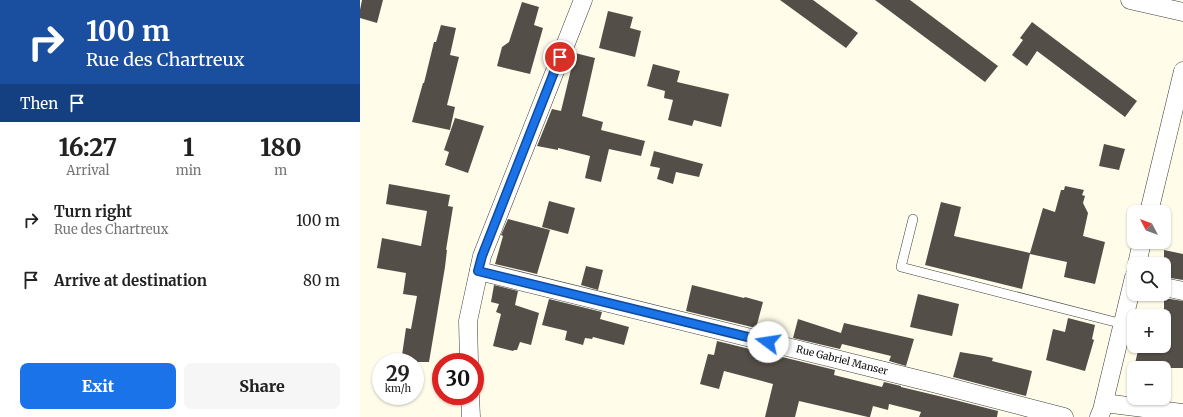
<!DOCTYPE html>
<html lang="en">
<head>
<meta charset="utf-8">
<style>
  :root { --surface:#fff; --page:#f6f6f6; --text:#222; --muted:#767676; --accent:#1a73e8 }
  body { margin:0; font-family:Merriweather,serif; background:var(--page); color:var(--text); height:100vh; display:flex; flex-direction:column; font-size:15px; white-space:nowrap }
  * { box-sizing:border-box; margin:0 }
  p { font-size:13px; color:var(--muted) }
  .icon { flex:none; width:22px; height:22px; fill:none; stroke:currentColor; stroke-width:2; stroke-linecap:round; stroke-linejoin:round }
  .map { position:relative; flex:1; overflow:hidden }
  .sheet { display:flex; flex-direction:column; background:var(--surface); width:360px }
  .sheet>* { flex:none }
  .banner { background:#1a4fa0; color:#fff; overflow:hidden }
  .needle { width:26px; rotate:311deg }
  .fabs { position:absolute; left:767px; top:205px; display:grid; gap:8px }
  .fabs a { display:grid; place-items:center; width:44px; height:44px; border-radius:8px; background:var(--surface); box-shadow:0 1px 3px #0004; font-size:20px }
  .speed { position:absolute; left:12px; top:353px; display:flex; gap:8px; font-size:20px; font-weight:700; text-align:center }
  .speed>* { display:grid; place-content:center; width:52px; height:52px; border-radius:50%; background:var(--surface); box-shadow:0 1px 3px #0004; line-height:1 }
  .speed small { font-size:10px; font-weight:400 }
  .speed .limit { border:6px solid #d22; background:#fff; color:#111 }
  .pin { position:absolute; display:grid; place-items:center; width:34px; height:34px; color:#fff; margin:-17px; border:2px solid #fff; border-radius:50%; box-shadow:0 1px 4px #0007 }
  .me { position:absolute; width:44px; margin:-22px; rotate:284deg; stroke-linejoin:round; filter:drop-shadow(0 0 3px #0008) }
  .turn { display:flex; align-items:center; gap:14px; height:84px; padding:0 20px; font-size:18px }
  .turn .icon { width:52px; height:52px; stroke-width:2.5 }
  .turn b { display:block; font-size:28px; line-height:34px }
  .then { display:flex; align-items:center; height:38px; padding:0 20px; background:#0003; gap:8px; font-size:15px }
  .eta { display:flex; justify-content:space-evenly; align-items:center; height:68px; text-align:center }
  .eta b { font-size:24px; font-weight:800; line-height:28px }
  .cta { display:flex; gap:8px; margin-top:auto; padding:8px 20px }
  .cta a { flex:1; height:46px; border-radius:8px; background:var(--accent); color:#fff; font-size:16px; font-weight:800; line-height:46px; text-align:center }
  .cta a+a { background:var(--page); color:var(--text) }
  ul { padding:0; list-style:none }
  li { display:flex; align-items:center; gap:12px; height:60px; padding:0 20px }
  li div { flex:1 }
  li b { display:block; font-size:15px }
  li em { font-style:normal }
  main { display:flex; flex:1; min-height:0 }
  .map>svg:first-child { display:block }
</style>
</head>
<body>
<main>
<section class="sheet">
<div class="banner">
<div class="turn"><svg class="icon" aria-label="right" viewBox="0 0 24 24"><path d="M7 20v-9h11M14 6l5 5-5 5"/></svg><div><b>100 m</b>Rue des Chartreux</div></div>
<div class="then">Then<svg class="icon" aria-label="arrive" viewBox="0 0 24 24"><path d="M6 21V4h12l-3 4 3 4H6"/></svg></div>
</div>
<div class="eta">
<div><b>16:27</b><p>Arrival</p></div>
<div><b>1</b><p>min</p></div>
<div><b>180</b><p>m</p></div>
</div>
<ul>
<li><svg class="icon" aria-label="right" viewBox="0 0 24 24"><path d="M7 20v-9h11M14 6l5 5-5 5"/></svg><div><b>Turn right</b><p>Rue des Chartreux</p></div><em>100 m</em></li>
<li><svg class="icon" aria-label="arrive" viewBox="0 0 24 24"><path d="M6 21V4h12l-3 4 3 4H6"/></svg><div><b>Arrive at destination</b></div><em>80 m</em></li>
</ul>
<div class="cta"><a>Exit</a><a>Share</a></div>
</section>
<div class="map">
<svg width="823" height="417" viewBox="0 0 823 417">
  <rect width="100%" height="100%" fill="#fffdea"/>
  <!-- building -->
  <g fill="#544e48">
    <polygon points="2,0 23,0 17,23 0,18 0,10"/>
    <polygon points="420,0 453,0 498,33 486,48"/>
    <polygon points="515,0 550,0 638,66 625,82"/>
    <polygon points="162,2 179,7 174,25 183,28 170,74 137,66 142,47 149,42"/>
    <polygon points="248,11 273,17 270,28 281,31 275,57 239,48"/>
    <polygon points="672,22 777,101 765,117 677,51 667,66 652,55 663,40 660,38"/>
    <polygon points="81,25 96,28 90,55 99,57 87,105 95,107 90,130 52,122 63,83 64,83 74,42 76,42"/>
    <polygon points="215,53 235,58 222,116 243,122 241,130 285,141 281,156 249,149 241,182 225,178 230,156 198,148 198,150 177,146 192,109 201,111"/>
    <polygon points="293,64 320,71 317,82 369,94 361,127 334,120 332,126 308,120 313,100 304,98 305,91 287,86"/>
    <polygon points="95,118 124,126 108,173 85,165 89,152 84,150"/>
    <polygon points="744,144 765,149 759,170 739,166"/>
    <polygon points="294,151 343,164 339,177 316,172 313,184 297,179 300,168 290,166"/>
    <polygon points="29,184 90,195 88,206 93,207 86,250 87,250 85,267 69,362 41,362 46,328 51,329 57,296 43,294 46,273 17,268 22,238 61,246 67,211 26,204"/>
    <polygon points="705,186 724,190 722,195 725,196 723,203 728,213 723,236 745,242 735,284 704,277 707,262 670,254 662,289 565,265 581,202 601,207 594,236 670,253 683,208 695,212 701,190 704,190"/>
    <polygon points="189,201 215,208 208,234 182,227"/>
    <polygon points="148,219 190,230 177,274 135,264 143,236 141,235"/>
    <polygon points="804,250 823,254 823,280 804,277"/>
    <polygon points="226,266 243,270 238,290 221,285"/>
    <polygon points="134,285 158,291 155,305 179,313 171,345 160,342 157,350 154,350 153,351 133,346 141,314 136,312 139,304 131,302"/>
    <polygon points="332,285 384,298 385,297 403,302 396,328 326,311"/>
    <polygon points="558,294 599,304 592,336 550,327"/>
    <polygon points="804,298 823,301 823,368 774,368 779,346 788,348 789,346 804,346 804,316 796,316 798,309 804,311"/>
    <polygon points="189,299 242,312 240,319 269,327 264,345 233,337 232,339 225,338 223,345 205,340 207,331 182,325"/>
    <polygon points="708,318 735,325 732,339 734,340 725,371 686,360 693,329 705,332"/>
    <polygon points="438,319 481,333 484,323 554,339 546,366 529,361 531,356 482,344 480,349 433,338"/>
    <polygon points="357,341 475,370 474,375 522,387 524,382 541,386 541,387 587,398 638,411 637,417 559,417 561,412 529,404 528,410 513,406 510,417 508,417 439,401 435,417 405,417 413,384 364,371 359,389 340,384 348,354 354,355"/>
    <polygon points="600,352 624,356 633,358 632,361 672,371 666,396 593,377"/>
  </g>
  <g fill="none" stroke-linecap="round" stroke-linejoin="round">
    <defs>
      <polyline id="lane" points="553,219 541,267 763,324"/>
      <g id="street">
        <polyline points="770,0 823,12"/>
        <polyline points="789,212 823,71"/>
        <polyline points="777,264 782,242"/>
        <polyline points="119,271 577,384 704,417"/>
        <polyline points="804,287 823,291"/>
        <polyline points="109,362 108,321 122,256 223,0"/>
        <polyline points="110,396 111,417"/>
        <polyline points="744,403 823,413"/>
        <polyline points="739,417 742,410 774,277"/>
      </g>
    </defs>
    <!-- lane casing -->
    <use href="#lane" stroke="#3e3e3e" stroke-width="10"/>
    <!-- street casing -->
    <use href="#street" stroke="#3e3e3e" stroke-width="19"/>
    <!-- lane -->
    <use href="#lane" stroke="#fff" stroke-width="9"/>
    <!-- street -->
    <use href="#street" stroke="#fff" stroke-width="18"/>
  </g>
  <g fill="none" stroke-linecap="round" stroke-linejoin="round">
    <defs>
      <polyline id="route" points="200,57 122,256 118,271 408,342"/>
    </defs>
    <!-- route casing -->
    <use href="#route" stroke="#114b97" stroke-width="10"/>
    <!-- route -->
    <use href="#route" stroke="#1a73e8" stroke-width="7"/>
  </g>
  <g text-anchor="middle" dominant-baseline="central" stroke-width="4" stroke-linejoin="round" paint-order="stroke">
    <!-- street labels -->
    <g font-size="10" fill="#0b0b0b" stroke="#fff">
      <text transform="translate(482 360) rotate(14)">Rue Gabriel Manser</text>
    </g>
  </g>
</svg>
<div class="fabs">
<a><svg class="needle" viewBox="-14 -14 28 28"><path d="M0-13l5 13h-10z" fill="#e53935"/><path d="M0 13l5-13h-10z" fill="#767676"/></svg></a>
<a><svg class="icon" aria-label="search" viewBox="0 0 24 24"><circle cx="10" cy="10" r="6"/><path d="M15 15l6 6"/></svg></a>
<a>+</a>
<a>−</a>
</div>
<div class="speed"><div>29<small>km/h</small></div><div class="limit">30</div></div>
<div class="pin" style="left:200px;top:57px;background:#d93025"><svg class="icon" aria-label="arrive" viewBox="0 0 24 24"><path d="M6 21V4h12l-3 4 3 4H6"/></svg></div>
<svg class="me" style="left:408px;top:342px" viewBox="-20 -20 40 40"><circle r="19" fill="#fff"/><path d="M0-13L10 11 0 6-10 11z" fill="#1a73e8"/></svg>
</div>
</main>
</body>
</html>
